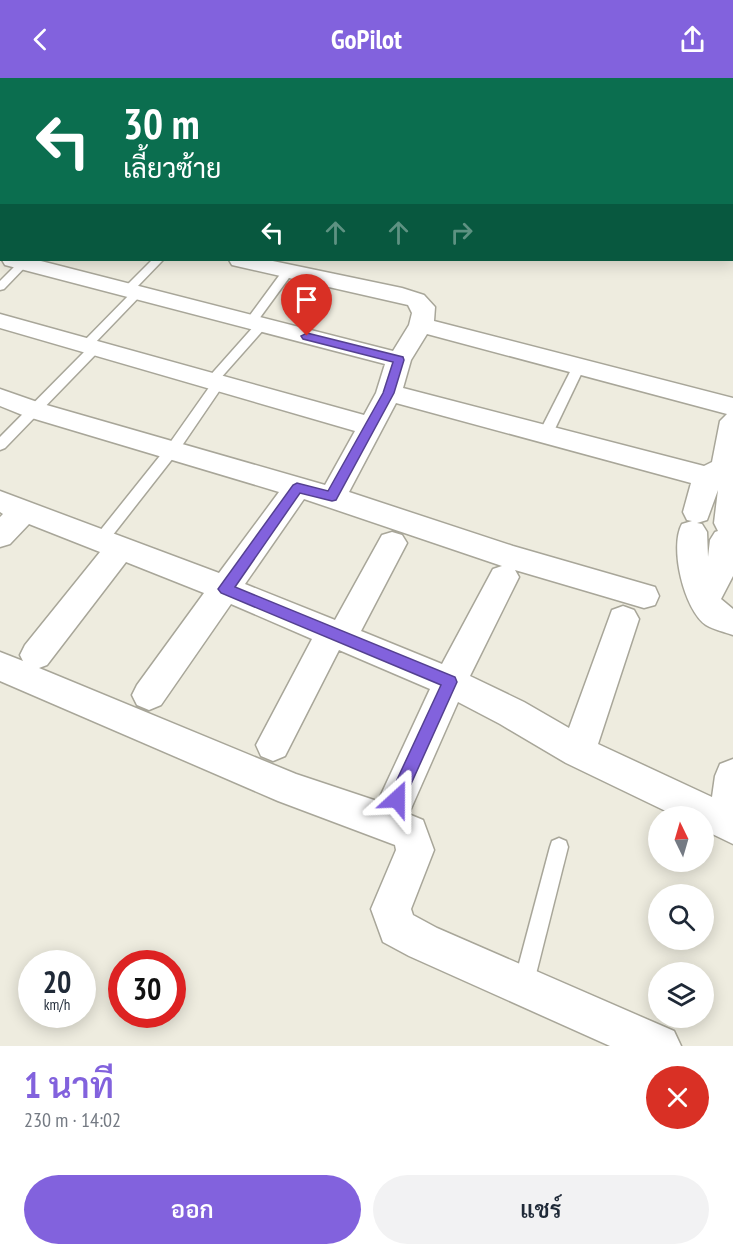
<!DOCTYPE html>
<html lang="th">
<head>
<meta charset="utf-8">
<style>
  :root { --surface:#fff; --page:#f2f2f3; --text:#1f2937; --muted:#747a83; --accent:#8262dd }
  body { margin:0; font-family:"PT Sans Narrow",Sarabun,sans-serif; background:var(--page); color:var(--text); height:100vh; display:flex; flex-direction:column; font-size:22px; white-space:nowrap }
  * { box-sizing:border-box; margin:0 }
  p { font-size:20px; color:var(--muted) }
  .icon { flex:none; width:33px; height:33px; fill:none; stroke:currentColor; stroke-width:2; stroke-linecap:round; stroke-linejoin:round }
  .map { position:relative; height:968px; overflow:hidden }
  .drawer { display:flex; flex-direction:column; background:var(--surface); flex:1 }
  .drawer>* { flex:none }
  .top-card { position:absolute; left:0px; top:0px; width:734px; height:183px; box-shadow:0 3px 15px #0003; background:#0b6e4f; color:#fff; overflow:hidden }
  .needle { width:39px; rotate:355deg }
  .fabs { position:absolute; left:648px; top:728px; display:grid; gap:12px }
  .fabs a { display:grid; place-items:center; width:66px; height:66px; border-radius:50%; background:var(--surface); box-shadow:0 3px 15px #0003; font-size:30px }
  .speed { position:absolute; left:18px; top:872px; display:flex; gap:12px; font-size:30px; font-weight:700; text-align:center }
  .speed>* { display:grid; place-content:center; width:78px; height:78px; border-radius:50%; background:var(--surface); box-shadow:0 3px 15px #0003; line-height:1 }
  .speed small { font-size:15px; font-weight:400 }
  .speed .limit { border:9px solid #d22; background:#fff; color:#111 }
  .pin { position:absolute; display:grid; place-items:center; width:51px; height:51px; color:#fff; margin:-62px -26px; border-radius:50% 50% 50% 0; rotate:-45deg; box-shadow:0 0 6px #0007 }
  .pin .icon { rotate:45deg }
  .me { position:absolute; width:66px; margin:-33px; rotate:24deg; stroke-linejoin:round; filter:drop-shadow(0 0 4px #0008) }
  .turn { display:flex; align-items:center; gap:21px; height:126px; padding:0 24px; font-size:27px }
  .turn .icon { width:78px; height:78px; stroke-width:2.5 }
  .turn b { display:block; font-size:42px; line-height:51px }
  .lanes { display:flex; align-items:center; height:57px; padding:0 24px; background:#0003; justify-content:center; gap:30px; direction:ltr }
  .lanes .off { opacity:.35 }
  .round { display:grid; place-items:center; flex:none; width:63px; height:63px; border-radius:32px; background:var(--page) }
  .headline { display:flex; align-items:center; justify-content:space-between; height:102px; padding:0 24px }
  h1 { font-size:36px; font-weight:600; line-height:45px; color:var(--accent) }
  .action { display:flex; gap:12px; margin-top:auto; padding:12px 24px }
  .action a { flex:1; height:69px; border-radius:36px; background:var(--accent); color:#fff; font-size:24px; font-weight:600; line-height:69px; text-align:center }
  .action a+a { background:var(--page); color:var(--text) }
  header { display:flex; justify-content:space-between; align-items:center; height:78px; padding:0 24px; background:var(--accent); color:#fff; font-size:27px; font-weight:600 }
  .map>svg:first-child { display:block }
</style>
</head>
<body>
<header><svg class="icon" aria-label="back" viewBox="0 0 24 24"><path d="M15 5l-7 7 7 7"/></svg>GoPilot<svg class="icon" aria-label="share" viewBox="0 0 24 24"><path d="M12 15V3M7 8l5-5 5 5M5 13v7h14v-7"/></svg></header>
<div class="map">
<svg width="733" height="968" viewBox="0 0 733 968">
  <rect width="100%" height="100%" fill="#eeecdf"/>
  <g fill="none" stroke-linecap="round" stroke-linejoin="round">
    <defs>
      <g id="service">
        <polygon points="21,182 28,182 30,184 4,211 0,212 0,203"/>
        <polygon points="152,182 163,182 136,210 143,211 143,215 93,267 99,267 99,273 5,370 0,372 0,359 88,270 80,267 132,214 125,213 123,211"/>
        <polygon points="288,190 294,193 256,245 265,244 265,250 219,302 224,306 177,375 105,467 95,467 93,463 95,459 167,369 210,308 205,304 207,301 255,247 247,247 245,244 284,191"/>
        <polygon points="579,284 585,288 553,355 551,358 541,358 539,355 573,288"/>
        <polygon points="559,760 566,763 568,769 533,908 530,915 523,918 516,915 513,908 550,769 552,763"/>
      </g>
      <g id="minor">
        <polygon points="216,0 238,0 239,2 217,2"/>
        <polygon points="515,0 531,0 514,2"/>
        <polygon points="646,0 670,0 671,2 647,2"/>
        <rect x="732" y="9" width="1" height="10"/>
        <rect x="732" y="51" width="1" height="12"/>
        <rect x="732" y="95" width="1" height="12"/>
        <rect x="0" y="116" width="2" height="12"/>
        <path d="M2,182H37L393,273L409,247L412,235L408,227L232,187L229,182H268L402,210L424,217L435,229L434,243L733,320V498L721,521L733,531V557C725,554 714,552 706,547C684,532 669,469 682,446L692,443L687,442L683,434L691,405L396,325L349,414L513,468L655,509L659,518L655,527L644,530L515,492L519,499L470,598L524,624L569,650L612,532L623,528L634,532L639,541L598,666L712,719L715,698L720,686L733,681V766L704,752V738H676L566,685L500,646L458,624L410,733L406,735L423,742L434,772L411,831L413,837L437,850L674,953L681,968H610L409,878L383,864L371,831L396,772L395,767L278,723L0,603V574L23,583L20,577L25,567L100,474L29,446L10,466L0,469V439L3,436L0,434V413L219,495L279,414L25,338L0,328V311L43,326L325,407L355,353L0,250V236L364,337L376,315L385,286L5,187ZM427,256L727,336L720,343L712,384L704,388L403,310L411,282ZM718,412L714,445L718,453L715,454L710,462L708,479L707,454L702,446L697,445L707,442ZM304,421L502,488L493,491L442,586L361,553L407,465L402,457L392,454L382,457L335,542L245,506ZM126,484L204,515L137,607L132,617L137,627L149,632L161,627L231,526L312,561L256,667L261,678L273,683L285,678L339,572L430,611L379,721L380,724L296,696L39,590L47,587Z"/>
      </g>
    </defs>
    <!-- service casing -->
    <use href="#service" stroke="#a8a699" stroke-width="3"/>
    <!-- minor casing -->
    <use href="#minor" stroke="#a8a699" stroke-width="3"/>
    <!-- service -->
    <use href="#service" fill="#fff" fill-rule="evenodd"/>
    <!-- minor -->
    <use href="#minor" fill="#fff" fill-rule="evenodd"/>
  </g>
  <!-- route -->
  <polygon fill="#8262dd" stroke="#544090" stroke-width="1.5" points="307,255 403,279 404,282 394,315 336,422 332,423 300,415 235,509 455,599 457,604 402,726 397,729 391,726 388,721 441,607 221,515 218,511 293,407 297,405 328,413 383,315 393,284 303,261 301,258"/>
</svg>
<div class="fabs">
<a><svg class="needle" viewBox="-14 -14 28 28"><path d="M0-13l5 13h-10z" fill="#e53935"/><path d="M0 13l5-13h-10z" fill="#747a83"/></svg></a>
<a><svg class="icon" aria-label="search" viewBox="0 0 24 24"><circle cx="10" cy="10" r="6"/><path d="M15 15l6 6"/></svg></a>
<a><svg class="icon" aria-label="layers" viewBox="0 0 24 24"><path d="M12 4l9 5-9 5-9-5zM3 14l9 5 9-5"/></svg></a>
</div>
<div class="speed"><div>20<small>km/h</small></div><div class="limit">30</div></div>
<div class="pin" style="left:307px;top:258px;background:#d93025"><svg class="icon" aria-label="arrive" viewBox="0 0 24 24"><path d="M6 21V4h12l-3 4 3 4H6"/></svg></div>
<svg class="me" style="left:397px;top:721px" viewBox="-20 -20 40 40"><path d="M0-17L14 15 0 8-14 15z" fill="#8262dd" stroke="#fff" stroke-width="4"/></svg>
<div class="top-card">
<div class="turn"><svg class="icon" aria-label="left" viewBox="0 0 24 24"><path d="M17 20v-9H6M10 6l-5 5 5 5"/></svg><div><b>30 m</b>เลี้ยวซ้าย</div></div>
<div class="lanes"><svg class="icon" aria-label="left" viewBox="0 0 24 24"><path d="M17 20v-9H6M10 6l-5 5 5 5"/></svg><svg class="icon off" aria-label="ahead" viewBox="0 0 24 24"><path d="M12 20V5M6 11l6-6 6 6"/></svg><svg class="icon off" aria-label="ahead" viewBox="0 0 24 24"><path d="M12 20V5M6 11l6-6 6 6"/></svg><svg class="icon off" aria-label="right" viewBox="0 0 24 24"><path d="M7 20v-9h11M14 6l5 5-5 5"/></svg></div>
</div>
</div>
<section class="drawer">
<div class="headline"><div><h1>1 นาที</h1><p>230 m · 14:02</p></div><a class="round" style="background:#d93025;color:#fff"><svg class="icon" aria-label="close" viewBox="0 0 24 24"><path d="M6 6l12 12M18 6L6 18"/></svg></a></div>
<div class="action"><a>ออก</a><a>แชร์</a></div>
</section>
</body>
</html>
